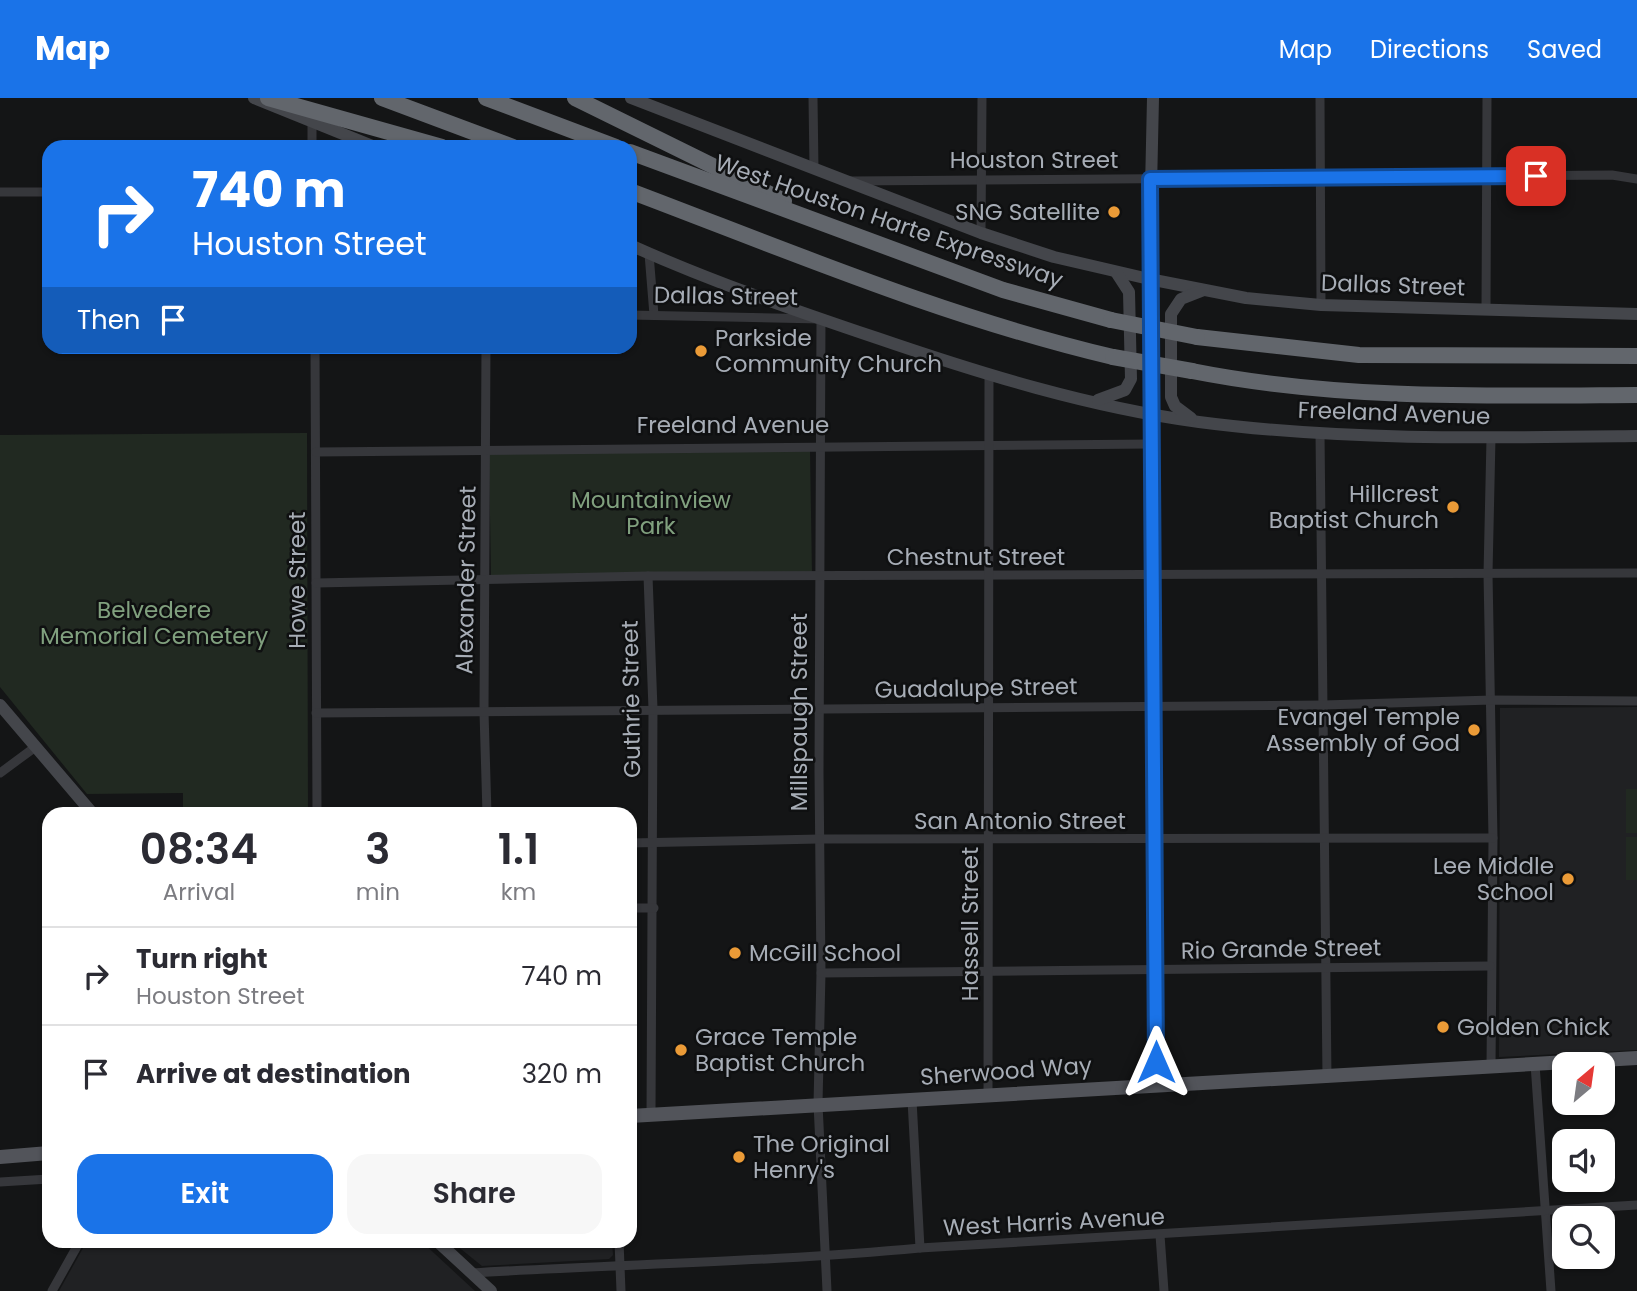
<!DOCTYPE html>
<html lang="en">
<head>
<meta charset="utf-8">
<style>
  :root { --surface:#fff; --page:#f7f7f7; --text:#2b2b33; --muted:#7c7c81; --line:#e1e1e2; --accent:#1a73e8 }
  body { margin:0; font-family:Poppins,sans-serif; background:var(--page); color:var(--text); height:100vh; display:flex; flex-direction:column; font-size:26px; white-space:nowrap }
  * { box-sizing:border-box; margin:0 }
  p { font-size:23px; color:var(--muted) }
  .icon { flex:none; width:38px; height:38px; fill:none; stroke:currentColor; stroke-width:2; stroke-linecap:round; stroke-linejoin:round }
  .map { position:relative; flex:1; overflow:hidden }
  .panel { position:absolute; left:42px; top:709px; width:595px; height:441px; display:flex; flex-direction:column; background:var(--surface); border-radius:21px; box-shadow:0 2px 5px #0004 }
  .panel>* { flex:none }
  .banner { position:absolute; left:42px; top:42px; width:595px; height:214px; border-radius:21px; box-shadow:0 2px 5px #0004; background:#1a73e8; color:#fff; overflow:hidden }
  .needle { width:46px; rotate:29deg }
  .controls { position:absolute; left:1552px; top:954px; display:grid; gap:14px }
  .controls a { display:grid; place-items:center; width:63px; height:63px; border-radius:14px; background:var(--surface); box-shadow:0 2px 5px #0004; font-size:35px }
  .pin { position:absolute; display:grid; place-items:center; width:60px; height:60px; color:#fff; margin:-30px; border-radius:14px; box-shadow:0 4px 10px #0006 }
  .me { position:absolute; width:77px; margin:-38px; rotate:0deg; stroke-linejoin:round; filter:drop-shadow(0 0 5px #0008) }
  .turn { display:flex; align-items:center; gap:24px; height:147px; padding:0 35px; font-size:32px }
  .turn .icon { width:91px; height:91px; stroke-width:2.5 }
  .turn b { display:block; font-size:49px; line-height:60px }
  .then { display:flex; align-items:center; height:66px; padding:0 35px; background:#0003; gap:14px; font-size:26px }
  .eta { display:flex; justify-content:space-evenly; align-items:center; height:119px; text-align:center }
  .eta b { font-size:42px; font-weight:600; line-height:49px }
  .primary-button { display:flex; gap:14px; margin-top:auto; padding:14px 35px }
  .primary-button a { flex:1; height:80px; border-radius:21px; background:var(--accent); color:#fff; font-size:28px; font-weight:600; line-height:80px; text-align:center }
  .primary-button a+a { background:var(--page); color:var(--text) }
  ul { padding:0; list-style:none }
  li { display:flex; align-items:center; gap:21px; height:98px; padding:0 35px; border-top:2px solid var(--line) }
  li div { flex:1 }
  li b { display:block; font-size:26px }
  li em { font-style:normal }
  header { display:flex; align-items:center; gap:42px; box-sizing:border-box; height:98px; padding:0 35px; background:var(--accent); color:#fff }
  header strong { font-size:33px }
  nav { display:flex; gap:38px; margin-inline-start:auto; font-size:24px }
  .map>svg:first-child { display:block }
</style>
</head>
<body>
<header>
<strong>Map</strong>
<nav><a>Map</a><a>Directions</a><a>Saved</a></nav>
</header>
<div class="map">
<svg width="1637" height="1193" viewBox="0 0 1637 1193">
  <rect width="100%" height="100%" fill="#141516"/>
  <!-- built -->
  <g fill="#202123">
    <polygon points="1637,609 1637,952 1499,959 1500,610"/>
    <polygon points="87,1143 421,1143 475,1193 59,1193"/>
    <polygon points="451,1143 612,1143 613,1157 609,1161 482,1168"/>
  </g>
  <!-- green -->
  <g fill="#212921">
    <polygon points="307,335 308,716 183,716 183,695 87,696 0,589 0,337"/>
    <polygon points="810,353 812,476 491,478 489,354"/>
    <rect x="1626" y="691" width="11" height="44"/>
    <rect x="1626" y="739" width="11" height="43"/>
  </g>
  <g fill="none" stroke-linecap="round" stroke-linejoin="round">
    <!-- street -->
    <g stroke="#36373b" stroke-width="9">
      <polyline points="813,0 814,71"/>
      <polyline points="1320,0 1321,207"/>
      <polyline points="312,49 312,25"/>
      <polyline points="851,83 1612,77 1637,81"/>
      <polyline points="0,94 49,94"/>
      <polyline points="981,135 982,0"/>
      <polyline points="649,156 654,217"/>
      <polyline points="1486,211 1487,0"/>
      <polyline points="630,217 821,221 819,674 821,875 818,1006 827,1193"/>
      <polyline points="315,248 317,716"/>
      <polyline points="486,248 484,614 487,716"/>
      <polyline points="1320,335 1327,980"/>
      <polyline points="1491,340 1488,476 1493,740 1491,969"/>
      <polyline points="316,354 1150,346"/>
      <polyline points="648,478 653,611 651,1017"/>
      <polyline points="316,485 648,478 1637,475"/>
      <polyline points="316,615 1323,607 1492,602 1637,603"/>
      <polyline points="0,675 34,650"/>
      <polyline points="630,745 819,741 1493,740"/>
      <polyline points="630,810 654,810"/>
      <polyline points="821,875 1490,868"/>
      <polyline points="1535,966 1551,1193"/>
      <polyline points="988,997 989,278"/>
      <polyline points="912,1002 920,1150"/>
      <polyline points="0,1084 49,1081"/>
      <polyline points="1160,1137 1164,1193"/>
      <polyline points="619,1143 621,1193"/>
      <path d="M472,1175C621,1166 771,1164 920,1150L1637,1107"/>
      <polyline points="52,1193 80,1143"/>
    </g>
    <!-- secondary -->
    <g stroke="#44464b" stroke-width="12">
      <polyline points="254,0 375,49"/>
      <polyline points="631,0 981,135 1054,159 1149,181 1246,200 1321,207 1637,216"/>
      <polyline points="1153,0 1149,181 1156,987"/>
      <path d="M630,147C710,183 794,212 877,240C982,276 1089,309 1199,324C1344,343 1491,340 1637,338"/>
      <polyline points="1098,302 1125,292 1131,281 1129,194 1116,174"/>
      <polyline points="1191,320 1175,308 1171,299 1171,216 1181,201 1204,192"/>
      <polyline points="0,607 93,716"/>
      <polyline points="437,1143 491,1193"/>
    </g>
    <!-- primary -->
    <g stroke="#52545a" stroke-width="14">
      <polyline points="630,1018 1637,960"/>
      <polyline points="0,1059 49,1055"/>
    </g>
    <!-- highway -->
    <g stroke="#62666c" stroke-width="16">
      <polyline points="268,0 442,49"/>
      <polyline points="382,0 513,49"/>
      <polyline points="486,0 616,49"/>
      <polyline points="575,0 784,103"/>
      <polyline points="630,54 1003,192 1111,222"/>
      <path d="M630,93C789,153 947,220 1113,259"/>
      <polyline points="1197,239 1359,257 1637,258"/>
      <path d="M1192,273C1338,302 1488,298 1637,297"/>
    </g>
    <!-- highway-bridge -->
    <g stroke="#62666c" stroke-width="16">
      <polyline points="1111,222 1197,239"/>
      <polyline points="1113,259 1192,273"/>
    </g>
  </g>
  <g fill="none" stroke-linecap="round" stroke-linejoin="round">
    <defs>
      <polyline id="route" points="1156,964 1150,81 1536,78"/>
    </defs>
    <!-- route casing -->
    <use href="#route" stroke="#114b97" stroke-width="18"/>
    <!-- route -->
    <use href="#route" stroke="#1a73e8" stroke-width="12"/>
  </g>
  <!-- markers -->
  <g fill="#eb9b37" stroke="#0f1011" stroke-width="2.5">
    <circle cx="1114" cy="114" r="7"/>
    <circle cx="701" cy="253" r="7"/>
    <circle cx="1453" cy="409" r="7"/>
    <circle cx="1474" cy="632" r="7"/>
    <circle cx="1568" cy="781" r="7"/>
    <circle cx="735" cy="855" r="7"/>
    <circle cx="1443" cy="929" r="7"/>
    <circle cx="681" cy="952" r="7"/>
    <circle cx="739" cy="1059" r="7"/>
  </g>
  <g text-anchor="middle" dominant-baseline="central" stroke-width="5" stroke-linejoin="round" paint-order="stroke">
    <!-- street labels -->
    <g font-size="23" fill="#a7adb6" stroke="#0f1011">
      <text x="1034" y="62">Houston Street</text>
      <text transform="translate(889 123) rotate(19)">West Houston Harte Expressway</text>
      <text transform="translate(1393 187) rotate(2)">Dallas Street</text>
      <text transform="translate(726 198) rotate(1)">Dallas Street</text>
      <text transform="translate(1394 315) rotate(2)">Freeland Avenue</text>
      <text x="733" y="327">Freeland Avenue</text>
      <text x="976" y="459">Chestnut Street</text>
      <text transform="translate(297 482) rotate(-90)">Howe Street</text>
      <text transform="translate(466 482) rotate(-89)">Alexander Street</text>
      <text transform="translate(976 590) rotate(-1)">Guadalupe Street</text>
      <text transform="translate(631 601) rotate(-91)">Guthrie Street</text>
      <text transform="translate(799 614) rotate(-90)">Millspaugh Street</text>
      <text x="1020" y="723">San Antonio Street</text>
      <text transform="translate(970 826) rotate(-90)">Hassell Street</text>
      <text transform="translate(1281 851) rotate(-1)">Rio Grande Street</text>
      <text transform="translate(1006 973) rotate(-4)">Sherwood Way</text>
      <text transform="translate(1054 1124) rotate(-3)">West Harris Avenue</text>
    </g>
    <!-- poi labels -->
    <g font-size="23" fill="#a7adb6" stroke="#0f1011" text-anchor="start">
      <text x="1100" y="114" text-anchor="end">SNG Satellite</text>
      <text x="715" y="240">Parkside<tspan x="715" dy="26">Community Church</tspan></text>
      <text x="1439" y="396" text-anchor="end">Hillcrest<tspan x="1439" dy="26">Baptist Church</tspan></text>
      <text x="1460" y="619" text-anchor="end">Evangel Temple<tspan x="1460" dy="26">Assembly of God</tspan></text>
      <text x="1554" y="768" text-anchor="end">Lee Middle<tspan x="1554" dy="26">School</tspan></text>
      <text x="749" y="855">McGill School</text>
      <text x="1457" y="929">Golden Chick</text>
      <text x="695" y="939">Grace Temple<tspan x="695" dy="26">Baptist Church</tspan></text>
      <text x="753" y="1046">The Original<tspan x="753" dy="26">Henry's</tspan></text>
    </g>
    <!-- park labels -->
    <g font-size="23" fill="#80a07e" stroke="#0f1011">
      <text x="651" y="402">Mountainview<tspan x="651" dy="26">Park</tspan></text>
      <text x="154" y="512">Belvedere<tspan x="154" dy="26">Memorial Cemetery</tspan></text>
    </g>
  </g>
</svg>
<div class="controls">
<a><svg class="needle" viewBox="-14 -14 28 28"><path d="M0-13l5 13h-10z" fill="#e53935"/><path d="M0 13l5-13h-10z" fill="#7c7c81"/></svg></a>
<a><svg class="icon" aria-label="sound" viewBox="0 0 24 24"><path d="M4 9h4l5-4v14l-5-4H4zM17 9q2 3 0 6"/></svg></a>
<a><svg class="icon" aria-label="search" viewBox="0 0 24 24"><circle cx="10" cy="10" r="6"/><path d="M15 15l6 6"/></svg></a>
</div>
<div class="pin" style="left:1536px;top:78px;background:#d93025"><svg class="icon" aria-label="arrive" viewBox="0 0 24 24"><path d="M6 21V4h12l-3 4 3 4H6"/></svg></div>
<svg class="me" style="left:1156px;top:964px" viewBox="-20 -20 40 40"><path d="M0-17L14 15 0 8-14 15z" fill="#1a73e8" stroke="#fff" stroke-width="4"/></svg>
<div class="banner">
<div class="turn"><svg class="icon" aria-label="right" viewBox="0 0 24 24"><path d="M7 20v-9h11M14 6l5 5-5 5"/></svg><div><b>740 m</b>Houston Street</div></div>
<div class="then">Then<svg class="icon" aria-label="arrive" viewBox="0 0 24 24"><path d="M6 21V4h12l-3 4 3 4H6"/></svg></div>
</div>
<section class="panel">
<div class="eta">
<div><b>08:34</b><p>Arrival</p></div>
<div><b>3</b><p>min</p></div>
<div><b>1.1</b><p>km</p></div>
</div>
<ul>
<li><svg class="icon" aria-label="right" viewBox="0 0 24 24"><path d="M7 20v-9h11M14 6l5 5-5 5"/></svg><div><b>Turn right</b><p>Houston Street</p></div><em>740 m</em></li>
<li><svg class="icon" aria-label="arrive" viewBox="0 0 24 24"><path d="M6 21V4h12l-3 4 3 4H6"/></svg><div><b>Arrive at destination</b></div><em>320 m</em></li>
</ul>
<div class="primary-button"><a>Exit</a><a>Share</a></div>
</section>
</div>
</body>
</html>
